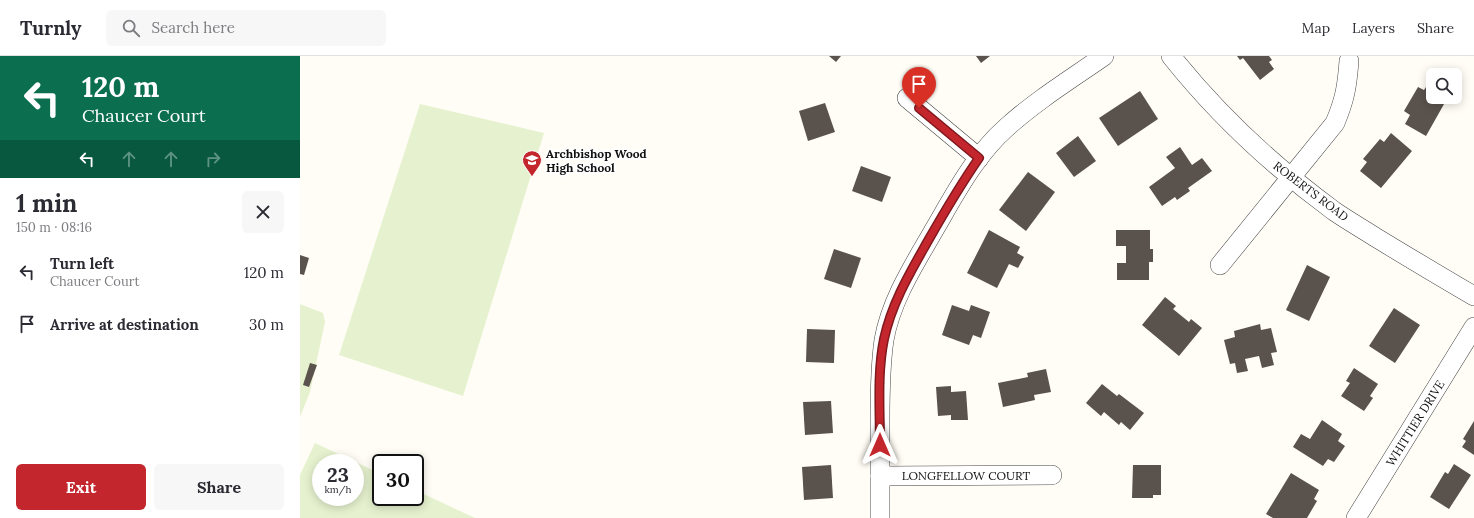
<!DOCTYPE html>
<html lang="en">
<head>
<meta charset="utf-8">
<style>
  :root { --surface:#fff; --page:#f7f7f7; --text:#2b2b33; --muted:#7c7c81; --line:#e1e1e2; --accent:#c4262e }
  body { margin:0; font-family:Lora,serif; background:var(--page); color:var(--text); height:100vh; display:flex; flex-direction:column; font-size:15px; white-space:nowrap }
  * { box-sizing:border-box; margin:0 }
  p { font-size:13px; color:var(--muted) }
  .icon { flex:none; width:22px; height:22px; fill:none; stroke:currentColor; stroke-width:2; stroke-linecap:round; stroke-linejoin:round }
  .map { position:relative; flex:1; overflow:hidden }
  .drawer { display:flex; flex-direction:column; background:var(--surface); width:300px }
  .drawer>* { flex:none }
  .hud { background:#0b6e4f; color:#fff; overflow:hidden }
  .fabs { position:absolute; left:1126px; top:12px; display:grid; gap:8px }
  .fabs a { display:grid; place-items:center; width:36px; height:36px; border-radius:6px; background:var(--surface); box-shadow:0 2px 10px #0003; font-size:20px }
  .speed { position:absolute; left:12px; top:398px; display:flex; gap:8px; font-size:20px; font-weight:700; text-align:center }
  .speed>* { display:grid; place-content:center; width:52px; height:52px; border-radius:50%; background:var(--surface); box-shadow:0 2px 10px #0003; line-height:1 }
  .speed small { font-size:10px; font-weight:400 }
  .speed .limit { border:2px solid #111; border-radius:6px; background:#fff; color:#111 }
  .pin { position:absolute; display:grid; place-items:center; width:34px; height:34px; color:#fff; margin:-41px -17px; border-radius:50% 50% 50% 0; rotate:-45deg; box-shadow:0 0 4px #0007 }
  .pin .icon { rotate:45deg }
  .me { position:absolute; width:44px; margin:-22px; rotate:0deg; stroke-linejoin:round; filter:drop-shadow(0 0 3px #0008) }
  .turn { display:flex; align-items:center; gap:14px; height:84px; padding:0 16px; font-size:18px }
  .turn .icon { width:52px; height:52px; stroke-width:2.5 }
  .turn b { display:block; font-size:28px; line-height:34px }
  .lanes { display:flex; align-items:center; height:38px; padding:0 16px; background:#0003; justify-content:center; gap:20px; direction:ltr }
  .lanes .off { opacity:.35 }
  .round { display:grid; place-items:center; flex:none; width:42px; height:42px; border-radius:6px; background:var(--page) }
  .overview { display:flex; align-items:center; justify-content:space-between; height:68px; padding:0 16px }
  h1 { font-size:24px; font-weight:800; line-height:30px }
  .cta { display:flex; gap:8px; margin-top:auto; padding:8px 16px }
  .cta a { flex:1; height:46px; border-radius:6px; background:var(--accent); color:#fff; font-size:16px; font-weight:800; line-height:46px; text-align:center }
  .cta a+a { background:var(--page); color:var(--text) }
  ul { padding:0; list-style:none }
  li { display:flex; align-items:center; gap:12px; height:52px; padding:0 16px }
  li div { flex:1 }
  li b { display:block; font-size:15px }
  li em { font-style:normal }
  header { display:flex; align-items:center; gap:24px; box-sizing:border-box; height:56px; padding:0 20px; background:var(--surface); border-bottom:1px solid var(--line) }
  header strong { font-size:19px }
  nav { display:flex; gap:22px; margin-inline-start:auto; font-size:14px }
  .search { width:280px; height:36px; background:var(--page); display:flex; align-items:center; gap:10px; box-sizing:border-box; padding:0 14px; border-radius:6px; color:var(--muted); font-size:15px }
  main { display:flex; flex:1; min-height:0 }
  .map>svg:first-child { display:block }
</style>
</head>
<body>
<header>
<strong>Turnly</strong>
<div class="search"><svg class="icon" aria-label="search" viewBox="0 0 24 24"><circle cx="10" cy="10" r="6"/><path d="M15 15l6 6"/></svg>Search here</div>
<nav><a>Map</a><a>Layers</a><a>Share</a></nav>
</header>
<main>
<section class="drawer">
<div class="hud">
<div class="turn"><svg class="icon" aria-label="left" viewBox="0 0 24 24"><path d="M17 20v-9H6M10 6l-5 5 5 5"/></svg><div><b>120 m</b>Chaucer Court</div></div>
<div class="lanes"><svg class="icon" aria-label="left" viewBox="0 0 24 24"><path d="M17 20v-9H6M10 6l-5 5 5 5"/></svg><svg class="icon off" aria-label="ahead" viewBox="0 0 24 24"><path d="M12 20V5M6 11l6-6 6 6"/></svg><svg class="icon off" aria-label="ahead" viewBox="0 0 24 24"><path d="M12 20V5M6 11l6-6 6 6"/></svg><svg class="icon off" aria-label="right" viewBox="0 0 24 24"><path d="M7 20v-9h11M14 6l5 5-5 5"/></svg></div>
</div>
<div class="overview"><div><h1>1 min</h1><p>150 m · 08:16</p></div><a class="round"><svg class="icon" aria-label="close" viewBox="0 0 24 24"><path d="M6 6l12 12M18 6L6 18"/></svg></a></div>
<ul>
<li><svg class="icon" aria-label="left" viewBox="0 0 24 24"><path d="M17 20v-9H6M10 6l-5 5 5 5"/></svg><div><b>Turn left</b><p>Chaucer Court</p></div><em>120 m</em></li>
<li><svg class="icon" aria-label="arrive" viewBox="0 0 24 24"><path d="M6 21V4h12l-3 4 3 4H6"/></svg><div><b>Arrive at destination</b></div><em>30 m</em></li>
</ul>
<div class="cta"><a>Exit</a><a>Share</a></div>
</section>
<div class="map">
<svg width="1174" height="462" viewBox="0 0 1174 462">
  <rect width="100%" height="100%" fill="#fffdf5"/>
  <!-- pitch -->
  <g fill="#e6f2cf" fill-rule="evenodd">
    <polygon points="120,48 244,77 163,340 39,299"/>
    <polygon points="0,248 23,257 25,266 10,336 0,361"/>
    <path d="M15,387L81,418V441H115V434L175,462H0V419ZM21,407H55V441H21Z"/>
  </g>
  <!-- building -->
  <g fill="#5a524d">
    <polygon points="529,0 541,0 536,6"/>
    <polygon points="676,0 690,0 681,7"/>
    <polygon points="937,0 969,0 972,4 969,6 974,13 960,24 943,2 940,4"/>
    <polygon points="1130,25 1133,27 1133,41 1148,41 1126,80 1105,68 1110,59 1104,55 1118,31 1124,34"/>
    <polygon points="840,35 858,63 818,90 799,62"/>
    <polygon points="525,47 535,76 508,85 499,55"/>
    <polygon points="1091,77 1112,95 1081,132 1060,115 1067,106 1063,103 1080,83 1084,86"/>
    <polygon points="778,80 796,105 774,121 756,97"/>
    <polygon points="880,91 892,109 902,102 912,115 888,132 890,135 877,144 875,141 862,150 849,131 875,112 866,101"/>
    <polygon points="561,110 591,121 582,146 552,135"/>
    <polygon points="728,116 755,136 726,175 699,154"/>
    <polygon points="689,174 720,191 717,197 724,201 718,212 709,208 697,232 667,217"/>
    <polygon points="816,174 850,174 850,193 853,193 853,206 849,206 849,224 817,224 817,207 826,207 826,190 816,190"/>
    <polygon points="534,193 561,202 551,232 524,223"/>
    <polygon points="0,199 9,202 4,219 0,218"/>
    <polygon points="1007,209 1030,221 1009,265 986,254"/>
    <polygon points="865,241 876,250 873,253 889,266 891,263 902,272 879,300 842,269"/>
    <polygon points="652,249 669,255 671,249 690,256 681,282 673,279 669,289 642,279"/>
    <polygon points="1094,252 1120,269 1095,307 1069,290"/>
    <polygon points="960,268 961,274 971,272 977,296 971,297 974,309 962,312 959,300 945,303 948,315 937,317 935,307 930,308 924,284 935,281 934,275"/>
    <polygon points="507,273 535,274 534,307 506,306"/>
    <polygon points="10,307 17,309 9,331 3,329"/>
    <polygon points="1054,312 1078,328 1070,340 1073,342 1064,355 1041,340 1050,327 1046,325"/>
    <polygon points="746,313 751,336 734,339 735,344 703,351 698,327 728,321 727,317"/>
    <polygon points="802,328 817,340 819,338 844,357 830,374 821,366 819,369 804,356 801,360 786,347"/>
    <polygon points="651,330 651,336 666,335 668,364 651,364 651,359 638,360 636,331"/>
    <polygon points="531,345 533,377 505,379 503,346"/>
    <polygon points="1022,364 1042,378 1038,385 1045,390 1034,406 1028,403 1023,410 993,391 1001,378 1010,383"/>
    <polygon points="1174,365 1174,399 1162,391 1166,385 1163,383"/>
    <polygon points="1154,408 1171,419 1149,453 1130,441 1145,416 1148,418"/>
    <polygon points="531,409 533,442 504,444 502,411"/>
    <polygon points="833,409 861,409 861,439 853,439 853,442 832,442"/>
    <polygon points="991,417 1019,434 1014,443 1017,445 1007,462 973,462 966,458"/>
  </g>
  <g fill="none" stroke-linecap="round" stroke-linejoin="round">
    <defs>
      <g id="street">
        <path d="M871,0C918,59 973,110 1034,155C1047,164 1061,172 1075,181C1108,201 1141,221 1174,240"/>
        <polyline points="607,42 679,102"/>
        <path d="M920,209L1035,67C1045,43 1047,31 1049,5"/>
        <polyline points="580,420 752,419"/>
        <path d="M580,462C580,430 580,398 580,365C580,338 580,311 584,284C591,244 614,209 634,174C655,138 675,99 707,71C737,44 771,23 804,0"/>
        <polyline points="1056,462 1174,271"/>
      </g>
    </defs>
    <!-- street casing -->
    <use href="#street" stroke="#444" stroke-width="20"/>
    <!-- street -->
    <use href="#street" stroke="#fff" stroke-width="19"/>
  </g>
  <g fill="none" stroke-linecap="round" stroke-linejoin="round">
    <defs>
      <path id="route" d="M580,389C580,354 577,317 584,283C592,246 611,215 629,183C645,155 661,128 679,102L619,52"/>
    </defs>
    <!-- route casing -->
    <use href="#route" stroke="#7f191e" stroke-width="10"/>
    <!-- route -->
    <use href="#route" stroke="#c4262e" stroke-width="7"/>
  </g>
  <!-- icons -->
  <defs>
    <symbol id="school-pin" viewBox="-11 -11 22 30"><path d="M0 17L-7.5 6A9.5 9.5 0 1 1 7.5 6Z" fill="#c4262e" stroke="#fff"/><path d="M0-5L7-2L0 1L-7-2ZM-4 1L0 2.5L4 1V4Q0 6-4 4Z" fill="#fff"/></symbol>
  </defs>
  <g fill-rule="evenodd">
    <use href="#school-pin" x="221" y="93" width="22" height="30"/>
  </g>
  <g text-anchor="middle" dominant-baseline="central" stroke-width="4" stroke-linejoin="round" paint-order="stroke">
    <!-- poi labels -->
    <g font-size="12" font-weight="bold" fill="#111" stroke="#fff" text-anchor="start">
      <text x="246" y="97">Archbishop Wood<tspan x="246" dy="14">High School</tspan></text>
    </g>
    <!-- street labels -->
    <g font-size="12" fill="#111" stroke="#fff">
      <text transform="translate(1011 135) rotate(37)">ROBERTS ROAD</text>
      <text transform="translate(1115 367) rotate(-58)">WHITTIER DRIVE</text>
      <text x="666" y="419">LONGFELLOW COURT</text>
    </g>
  </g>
</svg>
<div class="fabs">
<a><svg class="icon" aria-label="search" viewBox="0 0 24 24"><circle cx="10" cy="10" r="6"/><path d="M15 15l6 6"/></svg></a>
</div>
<div class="speed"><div>23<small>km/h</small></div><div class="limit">30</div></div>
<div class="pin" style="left:619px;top:52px;background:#d93025"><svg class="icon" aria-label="arrive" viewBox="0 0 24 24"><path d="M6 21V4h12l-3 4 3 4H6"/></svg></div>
<svg class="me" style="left:580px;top:389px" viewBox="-20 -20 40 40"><path d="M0-17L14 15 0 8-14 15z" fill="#c4262e" stroke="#fff" stroke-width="4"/></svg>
</div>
</main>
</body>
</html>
